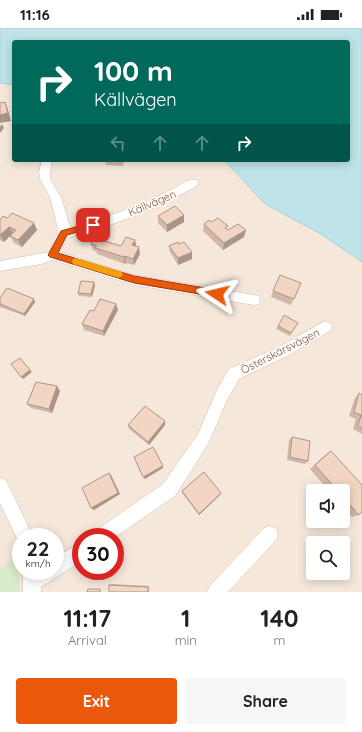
<!DOCTYPE html>
<html lang="en">
<head>
<meta charset="utf-8">
<style>
  :root { --surface:#fff; --page:#f6f6f6; --text:#222; --muted:#767676; --accent:#ea580c }
  body { margin:0; font-family:Quicksand,sans-serif; background:var(--page); color:var(--text); height:100vh; display:flex; flex-direction:column; font-size:15px; white-space:nowrap }
  * { box-sizing:border-box; margin:0 }
  p { font-size:13px; color:var(--muted) }
  .icon { flex:none; width:22px; height:22px; fill:none; stroke:currentColor; stroke-width:2; stroke-linecap:round; stroke-linejoin:round }
  .map { position:relative; height:564px; overflow:hidden }
  .panel { display:flex; flex-direction:column; background:var(--surface); flex:1 }
  .panel>* { flex:none }
  .banner { position:absolute; left:12px; top:12px; width:338px; height:122px; border-radius:4px; box-shadow:0 2px 10px #0003; background:#00695c; color:#fff; overflow:hidden }
  .fabs { position:absolute; left:306px; top:456px; display:grid; gap:8px }
  .fabs a { display:grid; place-items:center; width:44px; height:44px; border-radius:4px; background:var(--surface); box-shadow:0 2px 10px #0003; font-size:20px }
  .speed { position:absolute; left:12px; top:500px; display:flex; gap:8px; font-size:20px; font-weight:700; text-align:center }
  .speed>* { display:grid; place-content:center; width:52px; height:52px; border-radius:50%; background:var(--surface); box-shadow:0 2px 10px #0003; line-height:1 }
  .speed small { font-size:10px; font-weight:400 }
  .speed .limit { border:6px solid #d22; background:#fff; color:#111 }
  .pin { position:absolute; display:grid; place-items:center; width:34px; height:34px; color:#fff; margin:-17px; border-radius:8px; box-shadow:0 2px 6px #0006 }
  .me { position:absolute; width:44px; margin:-22px; rotate:280deg; stroke-linejoin:round; filter:drop-shadow(0 0 3px #0008) }
  .turn { display:flex; align-items:center; gap:14px; height:84px; padding:0 16px; font-size:18px }
  .turn .icon { width:52px; height:52px; stroke-width:2.5 }
  .turn b { display:block; font-size:28px; line-height:34px }
  .lanes { display:flex; align-items:center; height:38px; padding:0 16px; background:#0003; justify-content:center; gap:20px; direction:ltr }
  .lanes .off { opacity:.35 }
  .eta { display:flex; justify-content:space-evenly; align-items:center; height:68px; text-align:center }
  .eta b { font-size:24px; font-weight:800; line-height:28px }
  .cta { display:flex; gap:8px; margin-top:auto; padding:8px 16px }
  .cta a { flex:1; height:46px; border-radius:4px; background:var(--accent); color:#fff; font-size:16px; font-weight:800; line-height:46px; text-align:center }
  .cta a+a { background:var(--page); color:var(--text) }
  .status { display:flex; justify-content:space-between; align-items:center; height:28px; padding:0 20px; background:var(--surface); direction:ltr }
  .status svg { height:11px; fill:currentColor }
  .map>svg:first-child { display:block }
</style>
</head>
<body>
<div class="status"><b>11:16</b><svg viewBox="0 0 49 12"><path d="M0 12V9h3v3zM5 12V6h3v6zM10 12V3h3v9zM15 12V0h3v12zM26 1h20v11H26zM47 4h2v5h-2z"/></svg></div>
<div class="map">
<svg width="362" height="564" viewBox="0 0 362 564">
  <rect width="100%" height="100%" fill="#fdf6ec"/>
  <!-- residential -->
  <path fill="#f5e8da" fill-rule="evenodd" d="M0,55L14,57V132H224L265,176L321,206L362,234V564H0ZM313,463H343V493H313ZM21,509H55V543H21ZM81,509H115V543H81ZM313,515H343V545H313Z"/>
  <!-- green -->
  <polygon fill="#d8ecc9" points="15,528 20,557 19,564 0,564 0,542"/>
  <!-- water -->
  <polygon fill="#bfe3e8" stroke="#a5d3da" points="0,0 362,0 362,234 321,206 265,176 224,132 348,132 348,14 14,14 14,57 0,55"/>
  <g fill="none" stroke-linecap="round" stroke-linejoin="round">
    <defs>
      <g id="street">
        <path d="M42,132H52L50,144V151L61,169L70,199C104,191 137,179 169,163C177,159 188,150 197,152L198,155L197,158C156,181 114,198 68,209L60,224L134,247L254,267L259,268L260,272L259,276L254,277L134,257L53,232L41,236L0,243V233L49,224L58,205V201L50,169L40,151L39,144Z"/>
        <polygon points="325,293 330,295 332,299 330,303 287,328 239,351 227,372 208,416 175,468 115,509 93,509 95,503 163,456 198,406 217,362 229,341 277,320"/>
        <polygon points="0,450 6,452 33,509 21,509 21,516 19,515 0,475"/>
        <polygon points="270,498 276,500 278,506 276,512 228,564 207,564 210,558 264,500"/>
        <polygon points="81,514 81,533 41,559 41,564 23,564 23,543 55,543 55,530"/>
      </g>
    </defs>
    <!-- street casing -->
    <use href="#street" stroke="#d1beb0" stroke-width="1"/>
    <!-- street -->
    <use href="#street" fill="#fff" fill-rule="evenodd"/>
  </g>
  <!-- wall -->
  <g fill="#d1b7a8">
    <polygon points="105,132 124,132 123,138 106,137"/>
    <polygon points="158,188 184,194 167,204 158,195"/>
    <polygon points="0,192 37,202 22,219 14,215 10,208 13,205 4,214 0,212"/>
    <polygon points="211,194 227,201 244,209 223,222 203,203 204,196"/>
    <polygon points="135,212 136,218 140,226 134,237 126,235 125,236 97,226 97,224 93,222 91,216 104,213 121,218"/>
    <polygon points="169,218 192,231 178,237 170,224"/>
    <polygon points="301,255 291,277 271,269 273,263"/>
    <polygon points="95,257 92,269 79,268 78,265"/>
    <polygon points="0,270 35,274 25,288 0,279"/>
    <polygon points="116,276 118,282 104,308 84,302 82,296 94,283"/>
    <polygon points="278,298 296,298 290,308 276,301"/>
    <polygon points="60,363 52,385 31,380 27,376"/>
    <polygon points="359,365 362,367 362,406 353,401 356,391 349,388 355,370"/>
    <polygon points="165,393 165,397 149,417 129,401 128,397"/>
    <polygon points="292,409 308,433 305,436 287,432 289,412"/>
    <polygon points="331,423 359,487 352,489 343,479 343,463 329,463 310,441 325,427"/>
    <polygon points="182,463 220,467 199,487 182,465"/>
    <polygon points="111,556 149,558 149,564 109,557"/>
  </g>
  <!-- shaded-wall -->
  <g fill="#aa9588">
    <polygon points="5,74 8,82 11,93 0,95 0,87"/>
    <polygon points="2,96 4,100 0,105 0,99"/>
    <polygon points="184,187 184,194 167,204 167,197"/>
    <polygon points="34,195 37,202 22,219 18,212"/>
    <polygon points="9,199 13,205 4,214 0,207"/>
    <polygon points="246,202 244,209 223,222 224,215"/>
    <polygon points="135,212 136,219 132,217"/>
    <polygon points="139,219 140,226 134,237 133,231"/>
    <polygon points="192,224 192,231 178,237 178,230"/>
    <polygon points="125,228 126,235 125,236 124,229"/>
    <polygon points="94,254 95,257 92,269 91,266"/>
    <polygon points="34,271 35,274 25,288 24,286"/>
    <polygon points="116,276 118,282 104,308 103,303"/>
    <polygon points="30,342 32,344 23,351 21,349"/>
    <polygon points="57,358 60,363 52,385 49,381"/>
    <polygon points="165,393 165,397 149,417 148,414"/>
    <polygon points="163,438 163,440 145,451 143,449"/>
    <polygon points="109,445 111,447 120,466 94,482 91,480"/>
    <polygon points="221,465 220,467 199,487 199,486"/>
  </g>
  <!-- building -->
  <g fill="#f3d5c3" stroke="#aa9588">
    <polygon points="5,74 8,85 0,87 0,75"/>
    <polygon points="175,178 184,187 167,197 158,188"/>
    <polygon points="12,185 34,195 18,212 10,208 16,202 9,199 0,207 0,192 3,188 7,190"/>
    <polygon points="218,190 228,198 225,200 228,202 238,196 246,202 224,215 204,196 209,192 211,194"/>
    <polygon points="96,207 103,209 101,212 121,218 126,209 135,212 132,217 139,219 133,231 125,228 124,229 95,220 97,218 91,216"/>
    <polygon points="178,214 179,216 184,214 192,224 178,230 169,218"/>
    <polygon points="280,247 301,255 294,271 273,263"/>
    <polygon points="81,253 94,254 91,266 78,265"/>
    <polygon points="7,260 34,271 24,286 0,276 0,270"/>
    <polygon points="100,271 116,276 103,303 82,296 90,282 94,283"/>
    <polygon points="284,287 298,295 291,305 278,298"/>
    <polygon points="20,330 30,342 21,349 11,336"/>
    <polygon points="36,354 57,358 49,381 27,376"/>
    <polygon points="359,365 362,367 362,400 358,398 361,387 354,384"/>
    <polygon points="145,378 165,393 148,414 128,397"/>
    <polygon points="292,409 310,413 308,433 290,429"/>
    <polygon points="153,419 163,438 143,449 134,429"/>
    <polygon points="331,423 362,457 362,484 359,487 343,469 343,463 338,463 315,437"/>
    <polygon points="204,444 221,465 199,486 182,463"/>
    <polygon points="109,445 118,465 91,480 82,460"/>
    <polygon points="109,557 148,559 148,564 109,564"/>
    <polygon points="88,561 100,561 100,564 87,564"/>
  </g>
  <!-- route -->
  <polygon fill="#ea580c" stroke="#983908" points="93,194 97,197 96,199 67,207 58,225 134,248 217,262 221,266 220,268 217,269 134,255 50,229 48,227 61,203"/>
  <!-- slow -->
  <polygon fill="#f59e0b" points="76,230 122,244 123,247 119,250 73,236 72,234 73,231"/>
  <g text-anchor="middle" dominant-baseline="central" stroke-width="3.5" stroke-linejoin="round" paint-order="stroke">
    <!-- street labels -->
    <g font-size="11" fill="#7a5c4d" stroke="#fffaf3">
      <text transform="translate(152 175) rotate(-23)">Källvägen</text>
      <text transform="translate(280 323) rotate(-27)">Österskärsvägen</text>
    </g>
  </g>
</svg>
<div class="fabs">
<a><svg class="icon" aria-label="sound" viewBox="0 0 24 24"><path d="M4 9h4l5-4v14l-5-4H4zM17 9q2 3 0 6"/></svg></a>
<a><svg class="icon" aria-label="search" viewBox="0 0 24 24"><circle cx="10" cy="10" r="6"/><path d="M15 15l6 6"/></svg></a>
</div>
<div class="speed"><div>22<small>km/h</small></div><div class="limit">30</div></div>
<div class="pin" style="left:93px;top:197px;background:#d93025"><svg class="icon" aria-label="arrive" viewBox="0 0 24 24"><path d="M6 21V4h12l-3 4 3 4H6"/></svg></div>
<svg class="me" style="left:217px;top:266px" viewBox="-20 -20 40 40"><path d="M0-17L14 15 0 8-14 15z" fill="#ea580c" stroke="#fff" stroke-width="4"/></svg>
<div class="banner">
<div class="turn"><svg class="icon" aria-label="right" viewBox="0 0 24 24"><path d="M7 20v-9h11M14 6l5 5-5 5"/></svg><div><b>100 m</b>Källvägen</div></div>
<div class="lanes"><svg class="icon off" aria-label="left" viewBox="0 0 24 24"><path d="M17 20v-9H6M10 6l-5 5 5 5"/></svg><svg class="icon off" aria-label="ahead" viewBox="0 0 24 24"><path d="M12 20V5M6 11l6-6 6 6"/></svg><svg class="icon off" aria-label="ahead" viewBox="0 0 24 24"><path d="M12 20V5M6 11l6-6 6 6"/></svg><svg class="icon" aria-label="right" viewBox="0 0 24 24"><path d="M7 20v-9h11M14 6l5 5-5 5"/></svg></div>
</div>
</div>
<section class="panel">
<div class="eta">
<div><b>11:17</b><p>Arrival</p></div>
<div><b>1</b><p>min</p></div>
<div><b>140</b><p>m</p></div>
</div>
<div class="cta"><a>Exit</a><a>Share</a></div>
</section>
</body>
</html>
